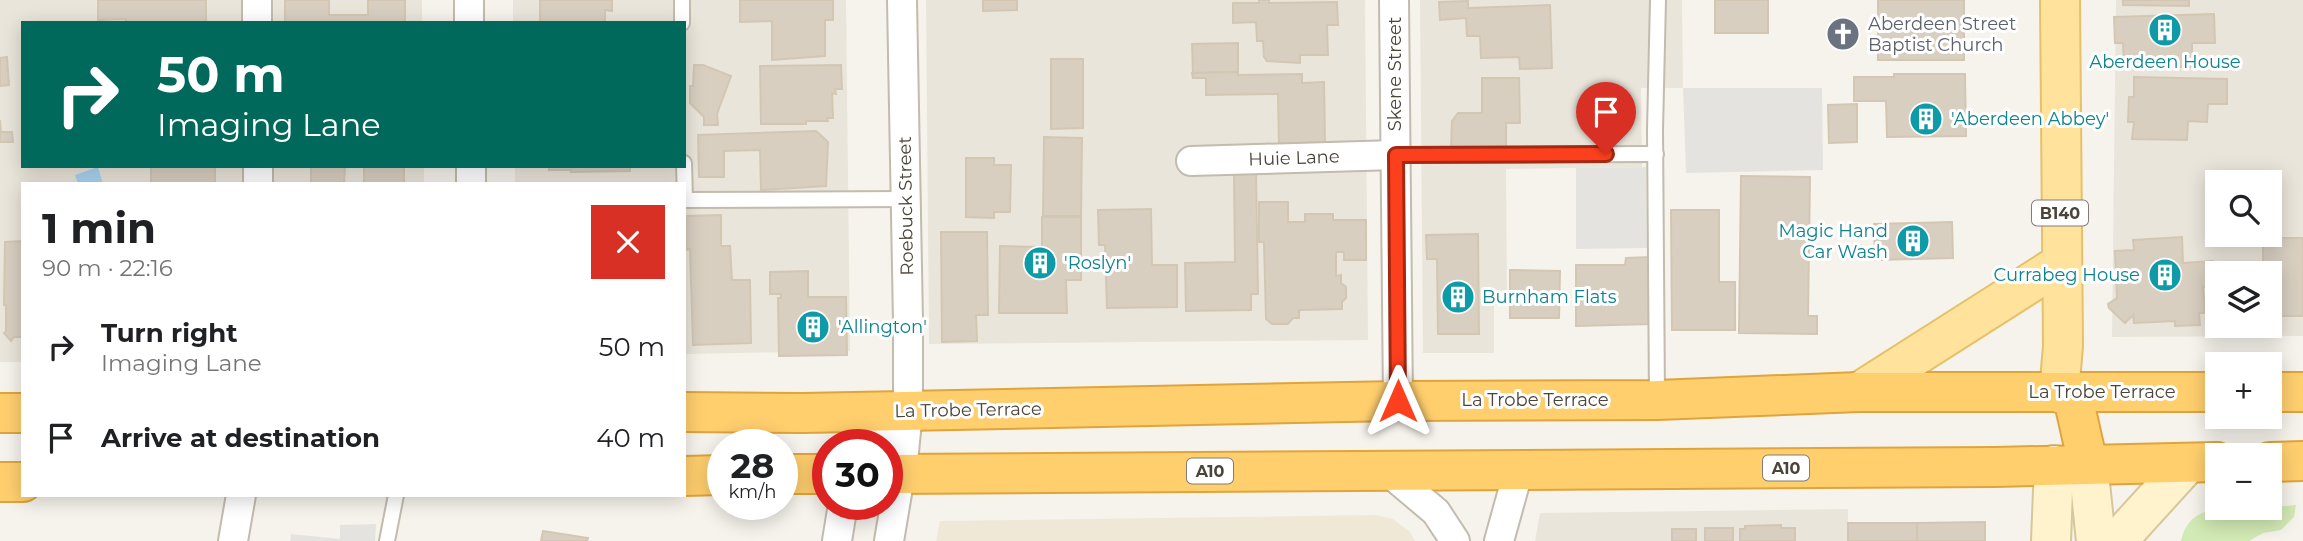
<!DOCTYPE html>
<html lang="en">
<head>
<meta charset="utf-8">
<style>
  :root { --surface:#fff; --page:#f6f6f6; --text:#202124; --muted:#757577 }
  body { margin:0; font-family:Montserrat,sans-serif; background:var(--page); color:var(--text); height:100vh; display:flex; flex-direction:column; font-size:26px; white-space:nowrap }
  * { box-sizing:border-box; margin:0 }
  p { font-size:23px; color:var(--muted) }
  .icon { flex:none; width:38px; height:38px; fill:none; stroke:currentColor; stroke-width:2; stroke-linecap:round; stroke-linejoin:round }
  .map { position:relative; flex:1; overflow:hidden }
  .side { position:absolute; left:21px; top:182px; width:665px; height:315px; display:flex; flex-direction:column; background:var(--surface); border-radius:0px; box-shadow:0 4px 18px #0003 }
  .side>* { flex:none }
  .guide { position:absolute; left:21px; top:21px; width:665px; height:147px; border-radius:0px; box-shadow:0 4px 18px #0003; background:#00695c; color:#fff; overflow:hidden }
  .fabs { position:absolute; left:2205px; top:170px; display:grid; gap:14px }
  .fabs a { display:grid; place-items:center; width:77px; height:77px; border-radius:0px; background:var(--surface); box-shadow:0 4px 18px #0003; font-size:35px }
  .speed { position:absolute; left:707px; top:429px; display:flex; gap:14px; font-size:35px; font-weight:700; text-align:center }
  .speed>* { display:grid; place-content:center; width:91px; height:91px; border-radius:50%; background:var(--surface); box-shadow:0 4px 18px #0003; line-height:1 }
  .speed small { font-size:18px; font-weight:400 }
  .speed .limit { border:10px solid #d22; background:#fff; color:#111 }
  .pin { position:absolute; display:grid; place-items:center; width:60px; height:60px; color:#fff; margin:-72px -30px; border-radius:50% 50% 50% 0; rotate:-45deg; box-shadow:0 0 7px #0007 }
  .pin .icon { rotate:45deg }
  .me { position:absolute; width:77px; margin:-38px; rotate:0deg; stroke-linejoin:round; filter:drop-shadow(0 0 5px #0008) }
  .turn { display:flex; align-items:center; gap:24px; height:147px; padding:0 21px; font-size:32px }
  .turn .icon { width:91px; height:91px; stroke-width:2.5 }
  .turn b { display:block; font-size:49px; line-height:60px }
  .round { display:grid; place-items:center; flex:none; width:74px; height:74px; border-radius:0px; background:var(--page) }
  .overview { display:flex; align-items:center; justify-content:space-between; height:119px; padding:0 21px }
  h1 { font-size:42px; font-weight:700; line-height:52px }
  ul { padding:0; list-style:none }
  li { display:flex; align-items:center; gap:21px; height:91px; padding:0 21px }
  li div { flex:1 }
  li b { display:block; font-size:26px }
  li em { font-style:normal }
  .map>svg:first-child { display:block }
</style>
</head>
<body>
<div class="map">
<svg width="2303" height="541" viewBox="0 0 2303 541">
  <rect width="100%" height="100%" fill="#f6f3ec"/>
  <!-- residential -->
  <g fill="#eae5da" fill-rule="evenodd">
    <polygon points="0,0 422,0 422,23 23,23 23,166 424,166 424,184 23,184 23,362 0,362"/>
    <polygon points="513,0 846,0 850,351 684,354 684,184 515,184 515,166 684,166 684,23 513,23"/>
    <polygon points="926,0 1365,0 1368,340 929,344"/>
    <polygon points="1420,0 1682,0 1683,88 1641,88 1642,167 1506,169 1507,305 1494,305 1494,353 1423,353"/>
    <path d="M2116,0H2303V336L2112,337ZM2217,182H2270V234H2217ZM2217,273H2270V326H2217Z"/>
    <polygon points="1848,509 1848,541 1535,541 1540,513"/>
  </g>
  <!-- education -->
  <polygon fill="#efe8d6" points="1375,515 1393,519 1410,532 1415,541 936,541 940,521"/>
  <!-- green -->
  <path fill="#d2eab5" d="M2296,505L2294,517L2281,530L2263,533L2249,541H2181C2189,502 2229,508 2259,508C2272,508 2282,506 2296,505Z"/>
  <!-- parking -->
  <g fill="#e5e3e0">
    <polygon points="1683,88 1822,88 1823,170 1686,173"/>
    <polygon points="1646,167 1647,248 1576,249 1576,168"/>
    <polygon points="376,524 375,541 290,541 291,534 340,539 340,525"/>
  </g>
  <!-- water -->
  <polygon fill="#a9d4f2" points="98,167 103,184 78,184 75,175"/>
  <!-- building -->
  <g fill="#d8cfc1" stroke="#d3c7b4" stroke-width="2">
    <polygon points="98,0 206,0 206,23 126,23 126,19 98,20"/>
    <polygon points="285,0 329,0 329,15 368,15 368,0 405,0 405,23 285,23"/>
    <polygon points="540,0 612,0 612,11 605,10 605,23 540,23"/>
    <polygon points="740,0 833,0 833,20 825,20 825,56 772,60 772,21 740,22"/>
    <polygon points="983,0 1017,0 1017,10 983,11"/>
    <polygon points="1259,0 1269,0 1269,3 1337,2 1338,25 1327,25 1328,55 1300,55 1300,63 1267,61 1264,57 1263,41 1257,41 1256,22 1233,23 1233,3 1259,3"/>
    <rect x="1715" y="0" width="53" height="33"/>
    <rect x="1878" y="0" width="86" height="60"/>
    <polygon points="2123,0 2189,0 2189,6 2123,5"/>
    <polygon points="1468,1 1468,8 1550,5 1552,68 1520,69 1519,57 1481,58 1480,36 1467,36 1466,18 1440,20 1439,2"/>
    <polygon points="2214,14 2215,43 2192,43 2192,67 2124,67 2123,43 2115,43 2114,17"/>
    <polygon points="1238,43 1238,72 1193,73 1192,44"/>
    <polygon points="7,57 9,85 0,86 0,58"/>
    <polygon points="1051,59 1083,59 1083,128 1051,129"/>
    <polygon points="694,65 703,65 731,76 717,114 718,125 704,125 704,117 690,103 690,86 693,86"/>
    <polygon points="841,65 842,89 835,89 836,94 832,93 833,118 827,118 828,121 806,121 806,124 761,124 760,66"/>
    <polygon points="1238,72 1238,75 1302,74 1302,83 1324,82 1325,145 1279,149 1278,94 1206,95 1206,78 1193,78 1192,73"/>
    <polygon points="1894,74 1965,74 1966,136 1887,137 1886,101 1854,101 1854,77 1894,77"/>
    <polygon points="2134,77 2227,79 2227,104 2208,104 2207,122 2188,121 2187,140 2132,139 2134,122 2128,122 2129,97 2134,97"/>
    <polygon points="1482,78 1519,78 1520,123 1506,123 1506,149 1451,149 1452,121 1458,113 1482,113"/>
    <polygon points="1857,104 1857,142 1829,143 1828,105"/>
    <polygon points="0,120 1,132 12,132 13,142 0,142"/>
    <polygon points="816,131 828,142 826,186 761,190 760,150 724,151 724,177 699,177 698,135"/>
    <polygon points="1044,137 1082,138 1081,216 1043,216"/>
    <polygon points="966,158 994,158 994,165 1011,165 1010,212 994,212 994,218 966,217"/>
    <rect x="151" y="166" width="64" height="18"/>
    <polygon points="293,166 345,166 344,184 311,184 311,167"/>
    <rect x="364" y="166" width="40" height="18"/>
    <polygon points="549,166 630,166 630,171 571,172 571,170 549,170"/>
    <polygon points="1234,172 1256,172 1258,294 1251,294 1251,310 1186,311 1185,263 1235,262"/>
    <polygon points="1741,176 1810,177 1808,316 1817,316 1817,334 1739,333"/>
    <polygon points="1259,202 1288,202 1288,222 1305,222 1305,214 1333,214 1333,220 1366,220 1366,260 1344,260 1344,252 1336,252 1336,276 1341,275 1341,283 1346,287 1346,298 1342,302 1342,309 1299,310 1299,318 1293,318 1288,324 1272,324 1266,319 1264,242 1259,242"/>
    <polygon points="1151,209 1152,265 1177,265 1177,307 1107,308 1105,245 1099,245 1098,210"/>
    <polygon points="1671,210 1719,210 1719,282 1735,282 1735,330 1672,330"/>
    <polygon points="721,215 721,246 730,246 732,280 750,280 751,343 693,345 690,249 686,250 686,216"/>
    <polygon points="1042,217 1081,217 1081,280 1066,280 1067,313 999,313 1000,246 1042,247"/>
    <polygon points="1952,222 1953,258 1875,260 1874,224"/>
    <polygon points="941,232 987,232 988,315 976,315 977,341 942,342"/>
    <polygon points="1478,234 1479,334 1438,334 1437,259 1427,259 1426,235"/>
    <polygon points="2182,237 2183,263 2213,261 2215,286 2203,287 2205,313 2199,313 2200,325 2175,326 2175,321 2134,323 2133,315 2125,323 2109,308 2108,304 2117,298 2115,251 2134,250 2133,240"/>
    <polygon points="2263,238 2303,238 2303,316 2270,316 2270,273 2263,273"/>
    <polygon points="23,241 23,337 14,337 11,341 4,333 6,331 6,305 4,305 5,242"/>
    <polygon points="1650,257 1651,324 1576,326 1576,265 1625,265 1626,258"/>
    <polygon points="1510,270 1560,271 1559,318 1510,318"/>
    <polygon points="808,271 808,297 846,297 847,355 779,356 778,298 781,298 781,294 770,294 770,272"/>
    <polygon points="1985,522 1985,541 1917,541 1917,523"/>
    <rect x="1848" y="523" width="69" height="18"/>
    <polygon points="1781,525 1781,528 1795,528 1795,541 1740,541 1740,529 1745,529 1745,526"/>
    <rect x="1705" y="528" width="28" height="13"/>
    <rect x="1672" y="529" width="24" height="12"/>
    <polygon points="543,531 588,538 587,541 541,541"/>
  </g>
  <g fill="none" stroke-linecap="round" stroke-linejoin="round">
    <defs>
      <g id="lane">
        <polyline points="682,0 682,23"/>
        <polyline points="1396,155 1656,154"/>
        <polyline points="684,163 685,200"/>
        <polyline points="684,200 906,199"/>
        <polyline points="1657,398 1655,130 1658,0"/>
        <polyline points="387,541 396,495"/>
      </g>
      <g id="street">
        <polyline points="257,0 257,23"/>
        <polyline points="469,0 469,23"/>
        <polyline points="1394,0 1398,401"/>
        <polyline points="1191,161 1396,155"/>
        <polyline points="258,166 258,184"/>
        <polyline points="471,166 471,184"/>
        <polyline points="872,444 891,424 908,411"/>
        <polyline points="1385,469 1436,512 1455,541"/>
        <polyline points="233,541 241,495"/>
        <polyline points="837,541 843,504"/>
        <polyline points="889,541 904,452 908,411 908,322 902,0"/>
        <polyline points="1499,541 1519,469"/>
      </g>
      <g id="secondary">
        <polyline points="2088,464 2096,541"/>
        <polyline points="2051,541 2054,465"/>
        <polyline points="2117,541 2188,463"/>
      </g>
      <g id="primary">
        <polyline points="1859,392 2060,264"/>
        <polyline points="2059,393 2063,346 2060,0"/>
      </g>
      <g id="highway">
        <polyline points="2270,392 2303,392"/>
        <polyline points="2072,393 2088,464"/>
        <polyline points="684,412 803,413 1398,401 1657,400 1859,392 2217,392"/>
        <polyline points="0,413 23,413"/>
        <polyline points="2270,462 2303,461"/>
        <polyline points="782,474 828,474"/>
        <polyline points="887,474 1995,467 2217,462"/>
        <polyline points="684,476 723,475"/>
        <polyline points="0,482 23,482"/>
      </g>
    </defs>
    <!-- lane casing -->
    <use href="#lane" stroke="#c2bbae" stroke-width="18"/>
    <!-- street casing -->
    <use href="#street" stroke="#c2bbae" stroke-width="32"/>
    <!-- secondary casing -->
    <use href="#secondary" stroke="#d6c79b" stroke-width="42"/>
    <!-- primary casing -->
    <use href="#primary" stroke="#e6c16a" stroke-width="42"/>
    <!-- highway casing -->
    <use href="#highway" stroke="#e0a43c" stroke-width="42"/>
    <!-- lane -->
    <use href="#lane" stroke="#fff" stroke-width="14"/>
    <!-- street -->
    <use href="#street" stroke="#fff" stroke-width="28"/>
    <!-- secondary -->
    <use href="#secondary" stroke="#fff3cd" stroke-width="38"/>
    <!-- primary -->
    <use href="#primary" stroke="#ffe39c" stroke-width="38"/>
    <!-- highway -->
    <use href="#highway" stroke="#ffcf6e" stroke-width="38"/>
  </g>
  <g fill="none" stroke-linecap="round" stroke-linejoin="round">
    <defs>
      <polyline id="route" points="1398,401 1396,155 1606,154"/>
    </defs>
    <!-- route casing -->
    <use href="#route" stroke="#a42913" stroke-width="18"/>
    <!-- route -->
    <use href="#route" stroke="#fc3f1d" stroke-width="12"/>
  </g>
  <!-- icons -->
  <defs>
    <symbol id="building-disc" viewBox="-11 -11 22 22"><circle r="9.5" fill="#0f9aa8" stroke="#fff"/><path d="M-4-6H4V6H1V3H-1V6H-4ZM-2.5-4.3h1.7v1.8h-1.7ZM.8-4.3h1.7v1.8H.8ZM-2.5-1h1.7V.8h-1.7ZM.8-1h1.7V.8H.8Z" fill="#fff"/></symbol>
    <symbol id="church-disc" viewBox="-11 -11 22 22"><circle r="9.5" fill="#6b7280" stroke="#fff"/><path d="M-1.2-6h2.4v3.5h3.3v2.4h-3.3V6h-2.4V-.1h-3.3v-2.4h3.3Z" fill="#fff"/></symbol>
  </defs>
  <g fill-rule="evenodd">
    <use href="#building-disc" x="2146" y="11" width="38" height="38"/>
    <use href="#church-disc" x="1824" y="15" width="38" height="38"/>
    <use href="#building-disc" x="1907" y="100" width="38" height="38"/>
    <use href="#building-disc" x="1894" y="222" width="38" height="38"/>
    <use href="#building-disc" x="1021" y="244" width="38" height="38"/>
    <use href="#building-disc" x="2146" y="256" width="38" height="38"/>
    <use href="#building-disc" x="1439" y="278" width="38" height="38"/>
    <use href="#building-disc" x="794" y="308" width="38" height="38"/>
  </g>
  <g text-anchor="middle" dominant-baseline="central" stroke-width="6" stroke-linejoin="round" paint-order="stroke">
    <!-- shield labels -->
    <g fill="#fff" stroke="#817c74" stroke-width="2">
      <rect x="2032" y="200.5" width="56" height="25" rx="5"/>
      <rect x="1763" y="455.5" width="46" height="25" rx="5"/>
      <rect x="1187" y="458.5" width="46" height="25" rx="5"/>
    </g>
    <g font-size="16" font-weight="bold" fill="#4b4439">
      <text x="2060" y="213">B140</text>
      <text x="1786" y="468">A10</text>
      <text x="1210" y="471">A10</text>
    </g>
    <!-- worship labels -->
    <g font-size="18" fill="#5b616d" stroke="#fff" text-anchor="start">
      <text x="1868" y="24">Aberdeen Street<tspan x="1868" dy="21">Baptist Church</tspan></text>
    </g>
    <!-- culture labels -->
    <g font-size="18" fill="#0d838f" stroke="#fff" text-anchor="start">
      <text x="2165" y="62" text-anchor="middle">Aberdeen House</text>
      <text x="1951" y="119">'Aberdeen Abbey'</text>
      <text x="1888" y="231" text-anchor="end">Magic Hand<tspan x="1888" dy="21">Car Wash</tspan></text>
      <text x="1064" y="263">'Roslyn'</text>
      <text x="2140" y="275" text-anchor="end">Currabeg House</text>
      <text x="1482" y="297">Burnham Flats</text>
      <text x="838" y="327">'Allington'</text>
    </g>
    <!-- street labels -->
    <g font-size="18" fill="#4b4439" stroke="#fff">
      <text transform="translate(1395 74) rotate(-90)">Skene Street</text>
      <text transform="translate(1294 158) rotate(-2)">Huie Lane</text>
      <text transform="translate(906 206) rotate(-91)">Roebuck Street</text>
      <text x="2102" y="392">La Trobe Terrace</text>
      <text x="1535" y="400">La Trobe Terrace</text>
      <text transform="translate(968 410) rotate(-1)">La Trobe Terrace</text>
    </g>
  </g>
</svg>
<div class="fabs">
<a><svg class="icon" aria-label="search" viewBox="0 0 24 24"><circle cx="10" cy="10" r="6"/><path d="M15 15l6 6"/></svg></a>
<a><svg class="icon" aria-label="layers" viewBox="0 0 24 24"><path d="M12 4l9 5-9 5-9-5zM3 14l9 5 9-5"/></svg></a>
<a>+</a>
<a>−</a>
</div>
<div class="speed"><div>28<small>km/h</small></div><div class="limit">30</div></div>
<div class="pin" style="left:1606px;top:154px;background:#d93025"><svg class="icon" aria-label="arrive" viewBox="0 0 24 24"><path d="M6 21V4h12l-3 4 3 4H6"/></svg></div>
<svg class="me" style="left:1398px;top:401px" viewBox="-20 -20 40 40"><path d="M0-17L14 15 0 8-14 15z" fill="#fc3f1d" stroke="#fff" stroke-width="4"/></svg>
<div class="guide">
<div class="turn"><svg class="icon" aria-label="right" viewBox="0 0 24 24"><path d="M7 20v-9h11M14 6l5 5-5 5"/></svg><div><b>50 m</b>Imaging Lane</div></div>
</div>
<section class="side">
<div class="overview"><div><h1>1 min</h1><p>90 m · 22:16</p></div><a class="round" style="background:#d93025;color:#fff"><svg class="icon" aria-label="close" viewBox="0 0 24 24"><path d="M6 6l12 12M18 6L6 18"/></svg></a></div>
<ul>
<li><svg class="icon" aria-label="right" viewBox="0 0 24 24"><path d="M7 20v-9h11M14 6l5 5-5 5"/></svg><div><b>Turn right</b><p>Imaging Lane</p></div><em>50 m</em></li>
<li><svg class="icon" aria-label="arrive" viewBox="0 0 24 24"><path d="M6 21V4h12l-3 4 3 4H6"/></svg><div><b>Arrive at destination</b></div><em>40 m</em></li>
</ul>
</section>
</div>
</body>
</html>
